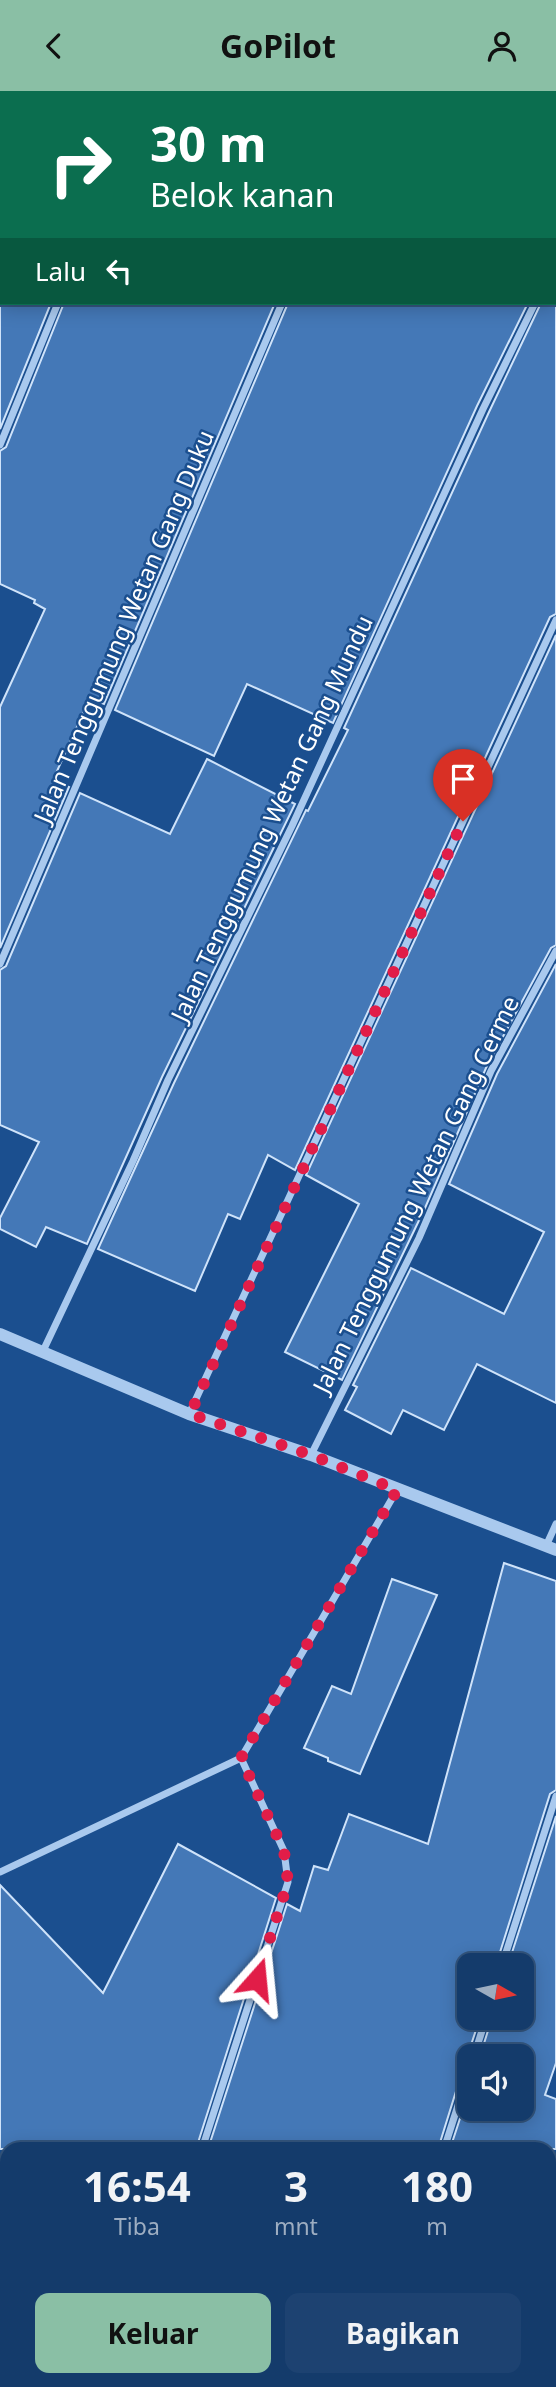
<!DOCTYPE html>
<html lang="id">
<head>
<meta charset="utf-8">
<style>
  :root { --surface:#143b6b; --page:#1d4271; --text:#f1f3f6; --muted:#9dadc1; --line:#33557e; --accent:#8abfa5 }
  body { margin:0; font-family:"Noto Sans",sans-serif; background:var(--page); color:var(--text); height:100vh; display:flex; flex-direction:column; font-size:26px; white-space:nowrap }
  * { box-sizing:border-box; margin:0 }
  p { font-size:23px; color:var(--muted) }
  .icon { flex:none; width:38px; height:38px; fill:none; stroke:currentColor; stroke-width:2; stroke-linecap:round; stroke-linejoin:round }
  .map { position:relative; flex:1; overflow:hidden }
  .details { position:absolute; left:0px; top:2051px; width:556px; height:245px; display:flex; flex-direction:column; background:var(--surface); border-radius:21px 21px 0 0; box-shadow:0 4px 18px #0003,0 0 0 2px var(--line) }
  .details>* { flex:none }
  .top-card { position:absolute; left:0px; top:0px; width:556px; height:214px; box-shadow:0 4px 18px #0003,0 0 0 2px var(--line); background:#0b6e4f; color:#fff; overflow:hidden }
  .needle { width:46px; rotate:99deg }
  .tools { position:absolute; left:457px; top:1862px; display:grid; gap:14px }
  .tools a { display:grid; place-items:center; width:77px; height:77px; border-radius:14px; background:var(--surface); box-shadow:0 4px 18px #0003,0 0 0 2px var(--line); font-size:35px }
  .pin { position:absolute; display:grid; place-items:center; width:60px; height:60px; color:#fff; margin:-72px -30px; border-radius:50% 50% 50% 0; rotate:-45deg; box-shadow:0 0 7px #0007 }
  .pin .icon { rotate:45deg }
  .me { position:absolute; width:77px; margin:-38px; rotate:18deg; stroke-linejoin:round; filter:drop-shadow(0 0 5px #0008) }
  .turn { display:flex; align-items:center; gap:24px; height:147px; padding:0 35px; font-size:32px }
  .turn .icon { width:91px; height:91px; stroke-width:2.5 }
  .turn b { display:block; font-size:49px; line-height:60px }
  .then { display:flex; align-items:center; height:66px; padding:0 35px; background:#0003; gap:14px; font-size:26px }
  .eta { display:flex; justify-content:space-evenly; align-items:center; height:119px; text-align:center }
  .eta b { font-size:42px; font-weight:700; line-height:49px }
  .action { display:flex; gap:14px; margin-top:auto; padding:14px 35px }
  .action a { flex:1; height:80px; border-radius:14px; background:var(--accent); color:#111; font-size:28px; font-weight:700; line-height:80px; text-align:center }
  .action a+a { background:var(--page); color:var(--text) }
  header { display:flex; justify-content:space-between; align-items:center; height:91px; padding:0 35px; background:var(--accent); color:#111; font-size:32px; font-weight:700 }
  .map>svg:first-child { display:block }
</style>
</head>
<body>
<header><svg class="icon" aria-label="back" viewBox="0 0 24 24"><path d="M15 5l-7 7 7 7"/></svg>GoPilot<svg class="icon" aria-label="person" viewBox="0 0 24 24"><circle cx="12" cy="8" r="4"/><path d="M4 21q1-7 8-7t8 7"/></svg></header>
<div class="map">
<svg width="556" height="2296" viewBox="0 0 556 2296">
  <rect width="100%" height="100%" fill="#1b4f8f"/>
  <!-- building -->
  <g fill="#4478b7" stroke="#cfe3fa" stroke-width="2">
    <polygon points="0,212 51,212 0,338"/>
    <polygon points="64,212 275,212 104,613 90,607 53,689 69,696 0,857 0,616 45,518 34,512 35,509 0,493 0,360 6,356"/>
    <polygon points="288,212 528,212 477,315 333,632 247,593 214,665 115,619"/>
    <polygon points="541,212 556,212 556,523 550,526 295,1079 268,1064 240,1128 228,1123 195,1200 98,1158 174,992 306,719 308,720 348,639 344,637 489,321"/>
    <polygon points="556,544 556,854 551,857 486,977 425,1117 342,1289 285,1261 359,1113 306,1084"/>
    <polygon points="207,668 295,713 162,986 87,1153 46,1136 36,1156 0,1138 0,1127 39,1051 0,1034 0,879 6,875 80,702 170,743"/>
    <polygon points="556,873 556,1312 477,1273 444,1339 403,1319 391,1343 345,1319 357,1296 353,1294 411,1177 504,1223 544,1141 449,1093 497,983"/>
    <polygon points="504,1472 556,1490 556,1699 550,1703 496,1874 469,1874 469,1927 480,1927 468,1963 469,1974 463,1978 438,2058 208,2058 287,1813 300,1820 314,1775 328,1779 349,1723 428,1753"/>
    <polygon points="392,1488 437,1504 360,1683 328,1670 328,1667 304,1657 332,1595 351,1603"/>
    <polygon points="556,1725 556,1972 545,2004 556,2008 556,2058 450,2058 469,2000 469,2018 522,2018 522,1965 480,1965 492,1927 522,1927 522,1874 508,1874"/>
    <polygon points="178,1753 276,1807 196,2058 0,2058 0,1794 103,1902"/>
  </g>
  <g fill="none" stroke-linecap="round" stroke-linejoin="round">
    <!-- minor -->
    <g stroke="#a9c9ee" stroke-width="7">
      <polyline points="144,2 144,0"/>
      <polyline points="371,2 372,0"/>
      <polyline points="555,171 556,168"/>
      <polyline points="0,354 58,212"/>
      <polyline points="0,873 282,212"/>
      <polyline points="43,1260 133,1070 168,989 292,735 483,318 535,212"/>
      <polyline points="189,1323 556,529"/>
      <polyline points="311,1364 419,1147 491,980 556,860"/>
      <polyline points="546,1455 556,1433"/>
      <polyline points="0,1781 241,1667 397,1399"/>
      <polyline points="502,1874 556,1705"/>
      <polyline points="474,1965 486,1927"/>
      <polyline points="202,2058 288,1791 284,1760 241,1667"/>
      <polyline points="444,2058 469,1980"/>
      <polyline points="0,2106 7,2108"/>
      <polyline points="240,2289 248,2296"/>
      <polyline points="123,2296 125,2289"/>
      <polyline points="369,2296 371,2289"/>
    </g>
    <!-- tertiary -->
    <polyline stroke="#a9c9ee" stroke-width="12" points="0,1243 189,1323 311,1364 556,1459"/>
  </g>
  <g fill="none" stroke-linecap="round" stroke-linejoin="round">
    <!-- route -->
    <polyline stroke="#e11d48" stroke-width="12" stroke-dasharray="0 21.6" points="257,1888 288,1791 284,1760 241,1667 397,1399 311,1364 190,1323 463,730"/>
  </g>
  <g text-anchor="middle" dominant-baseline="central" stroke-width="5" stroke-linejoin="round" paint-order="stroke">
    <!-- street labels -->
    <g font-size="24" fill="#fff" stroke="#1b4f8f">
      <text transform="translate(123 535) rotate(-67)">Jalan Tenggumung Wetan Gang Duku</text>
      <text transform="translate(271 727) rotate(-65)">Jalan Tenggumung Wetan Gang Mundu</text>
      <text transform="translate(415 1103) rotate(-64)">Jalan Tenggumung Wetan Gang Cerme</text>
    </g>
  </g>
</svg>
<div class="tools">
<a><svg class="needle" viewBox="-14 -14 28 28"><path d="M0-13l5 13h-10z" fill="#e53935"/><path d="M0 13l5-13h-10z" fill="#9dadc1"/></svg></a>
<a><svg class="icon" aria-label="sound" viewBox="0 0 24 24"><path d="M4 9h4l5-4v14l-5-4H4zM17 9q2 3 0 6"/></svg></a>
</div>
<div class="pin" style="left:463px;top:730px;background:#d93025"><svg class="icon" aria-label="arrive" viewBox="0 0 24 24"><path d="M6 21V4h12l-3 4 3 4H6"/></svg></div>
<svg class="me" style="left:257px;top:1888px" viewBox="-20 -20 40 40"><path d="M0-17L14 15 0 8-14 15z" fill="#e11d48" stroke="#fff" stroke-width="4"/></svg>
<div class="top-card">
<div class="turn"><svg class="icon" aria-label="right" viewBox="0 0 24 24"><path d="M7 20v-9h11M14 6l5 5-5 5"/></svg><div><b>30 m</b>Belok kanan</div></div>
<div class="then">Lalu<svg class="icon" aria-label="left" viewBox="0 0 24 24"><path d="M17 20v-9H6M10 6l-5 5 5 5"/></svg></div>
</div>
<section class="details">
<div class="eta">
<div><b>16:54</b><p>Tiba</p></div>
<div><b>3</b><p>mnt</p></div>
<div><b>180</b><p>m</p></div>
</div>
<div class="action"><a>Keluar</a><a>Bagikan</a></div>
</section>
</div>
</body>
</html>
